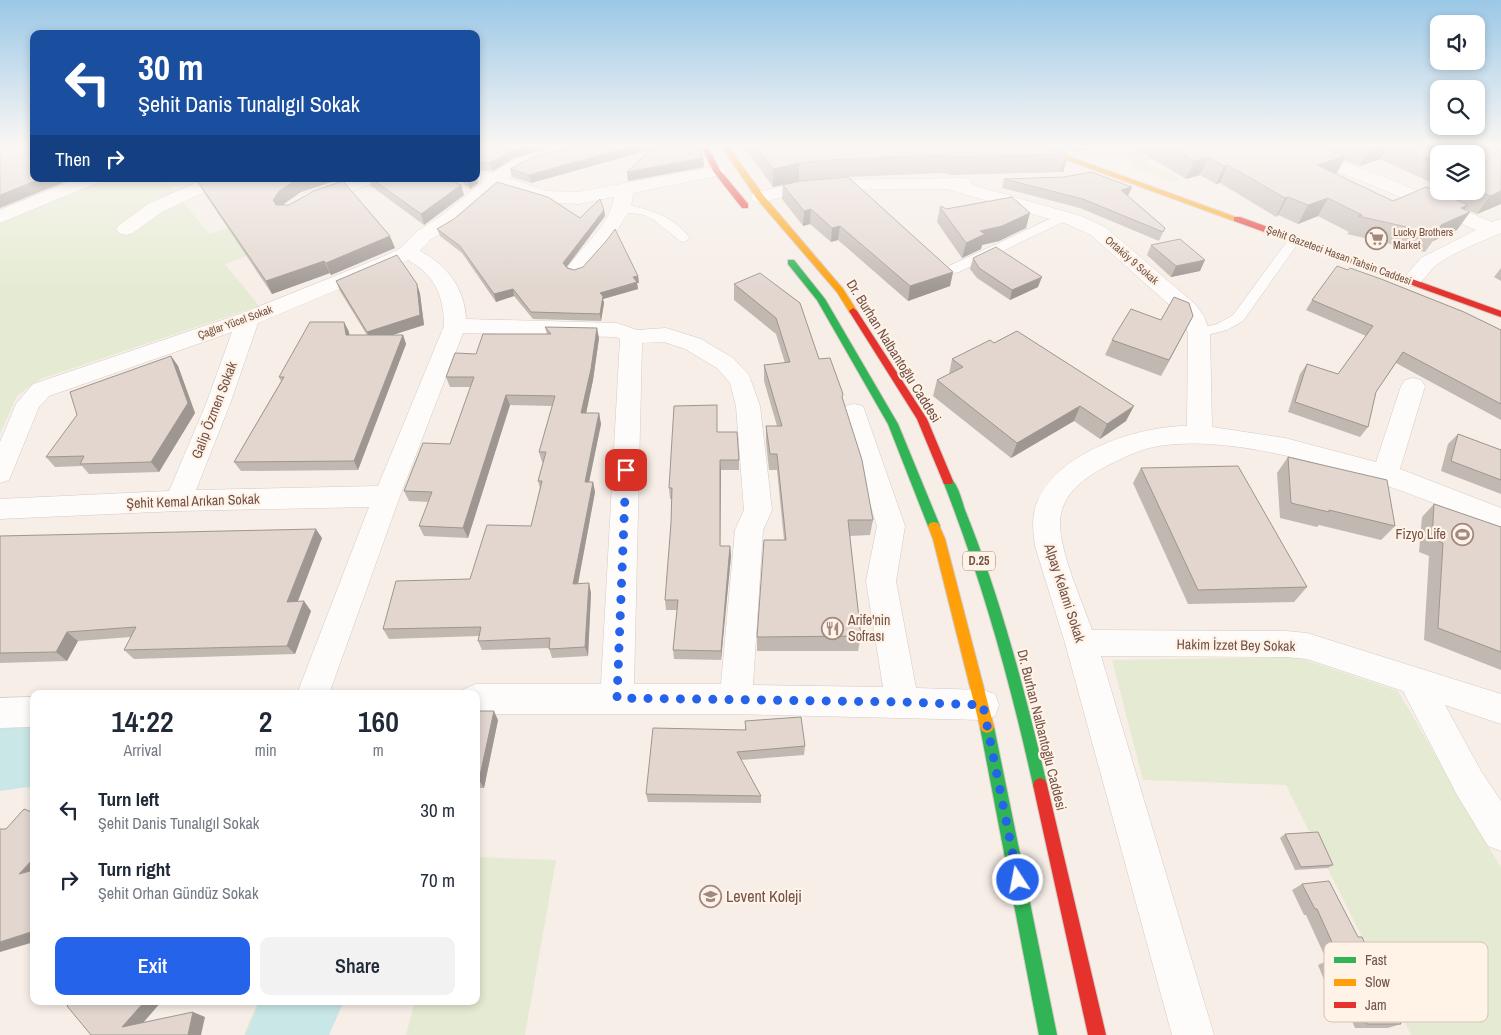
<!DOCTYPE html>
<html lang="en">
<head>
<meta charset="utf-8">
<style>
  :root { --surface:#fff; --page:#f2f2f3; --text:#1f2937; --muted:#747a83; --accent:#2563eb }
  body { margin:0; font-family:"Archivo Narrow",sans-serif; background:var(--page); color:var(--text); height:100vh; display:flex; flex-direction:column; font-size:19px; white-space:nowrap }
  * { box-sizing:border-box; margin:0 }
  p { font-size:16px; color:var(--muted) }
  .icon { flex:none; width:28px; height:28px; fill:none; stroke:currentColor; stroke-width:2; stroke-linecap:round; stroke-linejoin:round }
  .map { position:relative; flex:1; overflow:hidden }
  .details { position:absolute; left:30px; top:690px; width:450px; height:315px; display:flex; flex-direction:column; background:var(--surface); border-radius:10px; box-shadow:0 2px 8px #0003 }
  .details>* { flex:none }
  .banner { position:absolute; left:30px; top:30px; width:450px; height:152px; border-radius:10px; box-shadow:0 2px 8px #0003; background:#1a4fa0; color:#fff; overflow:hidden }
  .fabs { position:absolute; left:1430px; top:15px; display:grid; gap:10px }
  .fabs a { display:grid; place-items:center; width:55px; height:55px; border-radius:10px; background:var(--surface); box-shadow:0 2px 8px #0003; font-size:25px }
  .pin { position:absolute; display:grid; place-items:center; width:42px; height:42px; color:#fff; margin:-21px; border-radius:10px; box-shadow:0 2px 8px #0006 }
  .me { position:absolute; width:55px; margin:-28px; rotate:349deg; stroke-linejoin:round; filter:drop-shadow(0 0 4px #0008) }
  .turn { display:flex; align-items:center; gap:18px; height:105px; padding:0 25px; font-size:22px }
  .turn .icon { width:65px; height:65px; stroke-width:2.5 }
  .turn b { display:block; font-size:35px; line-height:42px }
  .then { display:flex; align-items:center; height:48px; padding:0 25px; background:#0003; gap:10px; font-size:19px }
  .eta { display:flex; justify-content:space-evenly; align-items:center; height:85px; text-align:center }
  .eta b { font-size:30px; font-weight:600; line-height:35px }
  .cta { display:flex; gap:10px; margin-top:auto; padding:10px 25px }
  .cta a { flex:1; height:58px; border-radius:10px; background:var(--accent); color:#fff; font-size:20px; font-weight:600; line-height:58px; text-align:center }
  .cta a+a { background:var(--page); color:var(--text) }
  ul { padding:0; list-style:none }
  li { display:flex; align-items:center; gap:15px; height:70px; padding:0 25px }
  li div { flex:1 }
  li b { display:block; font-size:19px }
  li em { font-style:normal }
  .map>svg:first-child { display:block }
</style>
</head>
<body>
<div class="map">
<svg width="1501" height="1035" viewBox="0 0 1501 1035">
  <rect width="100%" height="100%" fill="#f6eee7"/>
  <!-- green -->
  <g fill="#e4ebd2">
    <polygon points="1117,147 1159,147 1172,151 1146,162 1180,178 1175,183 1136,169"/>
    <polygon points="97,179 160,179 175,192 209,234 274,214 296,238 225,264 259,306 40,379 17,396 0,434 0,220"/>
    <polygon points="1296,657 1398,691 1501,868 1501,1035 1411,1035 1286,785 1143,780 1112,660"/>
    <polygon points="34,736 34,791 20,784 0,787 0,738"/>
    <polygon points="476,857 556,860 525,1035 406,1035 415,1001 476,1001"/>
    <polygon points="258,1001 322,1001 305,1035 244,1035"/>
  </g>
  <g fill="none" stroke-linecap="round" stroke-linejoin="round">
    <!-- river -->
    <g fill="#c9e7e6" fill-rule="evenodd">
      <polygon points="34,724 34,786 0,791 0,729"/>
      <polygon points="260,1001 344,1001 329,1035 245,1035"/>
    </g>
    <defs>
      <g id="lane">
        <path d="M622,204C649,209 672,215 690,238L684,242L680,241L654,220L644,215L618,211L616,208L618,205Z"/>
        <polygon points="1063,213 1069,217 1067,220 959,272 954,273 947,269 949,266"/>
        <polygon points="1295,235 1301,239 1243,321 1227,330 1199,337 1194,336 1192,333 1194,330 1217,324 1233,315 1291,236"/>
      </g>
      <g id="street">
        <path d="M557,147H586L583,151C558,157 529,161 508,178L548,191L578,192L717,166L723,167L726,171L723,175L717,176L633,193L631,208L607,246L583,273L576,275L569,273L566,269C582,246 610,226 614,197L578,204L546,202L498,187L455,224L430,240L420,251C447,265 465,289 466,319L617,323L637,330L666,328L701,339L733,358L749,375L760,406L772,510L763,530L753,685L883,687L866,581L877,526L842,412L845,406L854,404L863,406L905,526L896,581L916,688L983,690L995,694L999,705L995,716L983,720L730,714H476V694H462L464,689L476,684H601L620,339L616,337L463,333L400,496L329,694H297L369,507L178,511L0,519V499L169,491L206,404L232,332L49,396L39,407L9,480L0,483V442L16,404L33,384L240,314L387,255L401,248L416,232L441,216L482,182L475,179L476,172L482,171L493,173C512,158 533,153 557,147ZM408,260C435,275 444,296 444,326L378,486L196,490L230,404L258,323ZM664,342L685,349L717,368L730,383L736,406L744,510L735,530L721,684H634L642,343Z"/>
        <path d="M1278,147H1303L1382,176L1492,222L1501,219V233C1483,241 1448,254 1434,267C1424,277 1420,290 1404,285L1401,281L1421,258L1476,230L1370,184L1281,151Z"/>
        <path d="M964,178L970,179L972,185L1081,216L1105,227L1195,304L1204,316L1210,333L1212,427L1285,438L1376,462L1401,386L1405,380L1413,378L1421,380L1425,386L1400,469L1501,508V530C1477,522 1454,511 1431,502C1357,473 1238,433 1159,446C1139,449 1120,459 1103,468C1081,480 1062,495 1060,521C1059,552 1082,600 1092,630L1286,631L1307,633L1501,694V724L1445,705L1481,771L1501,801V851L1488,846L1457,795L1403,691L1307,659L1286,657L1101,656L1214,1035H1172L1065,643L1035,546C1033,530 1031,515 1038,500C1059,452 1138,426 1187,426L1188,333L1183,317L1091,235L1067,224L947,189L828,190L799,193L760,203L753,201L751,197L753,193L799,183L828,180Z"/>
        <polygon points="76,179 100,179 97,183 0,223 0,210"/>
        <polygon points="204,179 227,179 224,183 162,212 133,233 126,235 119,233 116,229 119,225 148,204"/>
        <polygon points="351,179 377,179 374,183 318,202 311,204 304,202 302,198 304,194"/>
        <polygon points="34,697 34,727 0,728 0,698"/>
      </g>
      <g id="fast">
        <polygon points="788,260 794,260 825,299 898,424 940,526 938,529 930,529 928,526 888,424 817,300 788,264"/>
        <path d="M948,477C957,480 962,501 965,510C1001,599 1025,692 1047,785L1045,790L1040,792L1035,790L1033,785C1010,681 982,580 943,481Z"/>
        <polygon points="987,721 992,723 994,727 1057,1035 1039,1035 980,727 982,723"/>
      </g>
      <g id="slow">
        <polygon points="722,147 729,147 763,195 843,289 857,311 856,313 850,313 837,292 757,199"/>
        <polygon points="1032,147 1043,147 1241,219 1234,221"/>
        <polygon points="934,522 938,523 945,539 994,727 992,731 987,733 982,731 980,727 933,539 928,526 930,523"/>
      </g>
      <g id="jam">
        <polygon points="702,147 708,147 720,170 748,204 748,208 742,208 713,171"/>
        <polygon points="1234,217 1240,217 1501,311 1501,317 1234,221"/>
        <polygon points="853,308 857,311 927,419 953,481 952,484 944,484 917,419 849,311"/>
        <polygon points="1040,778 1045,780 1047,785 1106,1035 1088,1035 1033,785 1035,780"/>
      </g>
    </defs>
    <!-- lane casing -->
    <use href="#lane" stroke="#d4cac5" stroke-width="1"/>
    <!-- street casing -->
    <use href="#street" stroke="#d4cac5" stroke-width="1"/>
    <!-- fast casing -->
    <use href="#fast" stroke="#d5c9c4" stroke-width="2"/>
    <!-- slow casing -->
    <use href="#slow" stroke="#d5c9c4" stroke-width="2"/>
    <!-- jam casing -->
    <use href="#jam" stroke="#d5c9c4" stroke-width="2"/>
    <!-- lane -->
    <use href="#lane" fill="#fefcfb" fill-rule="evenodd"/>
    <!-- street -->
    <use href="#street" fill="#fefcfb" fill-rule="evenodd"/>
    <!-- fast -->
    <use href="#fast" fill="#30b455" fill-rule="evenodd"/>
    <!-- slow -->
    <use href="#slow" fill="#ff9f0a" fill-rule="evenodd"/>
    <!-- jam -->
    <use href="#jam" fill="#e5322d" fill-rule="evenodd"/>
  </g>
  <!-- wall -->
  <g fill="#c2b8b2" fill-rule="evenodd">
    <polygon points="476,147 551,147 514,158 493,171 476,170"/>
    <polygon points="572,147 698,147 703,158 704,167 628,181 627,172 652,149 531,183 512,177 510,169"/>
    <path d="M744,147H1048L1068,154L1063,172H1061L951,175L943,173L848,177L953,272L950,286L908,301L838,240L831,242L810,224L803,226L782,199L783,185L794,182L773,187ZM847,177L812,180L828,178Z"/>
    <polygon points="1057,147 1104,147 1072,152"/>
    <path d="M1133,147H1501V204L1477,214L1465,209H1464L1470,212L1457,230L1433,241L1425,252L1347,234L1349,232L1318,216L1298,224L1278,215L1276,217L1220,183L1216,184L1200,175L1186,179ZM1439,154H1476V191H1439L1438,192L1393,201L1336,174L1344,160L1360,166L1380,159L1439,186Z"/>
    <polygon points="476,174 478,183 470,189 458,179 476,179"/>
    <polygon points="206,179 337,179 337,180 301,192 285,203 283,205 395,248 331,275 330,273 272,294 205,194 198,182"/>
    <polygon points="369,179 449,179 464,195 424,225 371,186"/>
    <polygon points="1004,179 1128,196 1165,228 1159,241 1080,208 1002,188"/>
    <polygon points="940,207 946,209 1026,228 999,241 982,245 981,249 962,258 937,222"/>
    <polygon points="604,210 605,216 567,267 574,270 638,276 639,283 637,283 638,289 603,299 604,303 601,321 533,319 514,296 496,302 462,253 440,236 437,229 580,218"/>
    <polygon points="1151,245 1200,271 1171,277 1147,255"/>
    <polygon points="973,258 1038,287 1010,300 977,278 970,269"/>
    <polygon points="1501,268 1501,281 1494,277"/>
    <polygon points="760,273 819,359 842,398 873,520 870,535 850,536 861,636 858,651 757,651 757,637 784,540 777,470 769,470 766,442 766,426 777,426 764,381 764,365 785,363 776,334 734,300 734,284"/>
    <polygon points="336,281 417,284 420,294 424,325 391,335 403,335 406,344 358,470 241,471 234,462 281,381 279,377 344,322 349,332 349,335 367,335 340,291"/>
    <polygon points="1312,300 1501,330 1501,420 1396,363 1376,392 1368,427 1360,437 1288,412 1300,374 1307,364 1338,374 1366,336 1306,310"/>
    <polygon points="1193,316 1161,376 1105,355 1112,340 1161,320"/>
    <polygon points="545,327 599,338 593,380 586,413 599,413 601,424 589,482 593,482 595,492 578,584 591,593 588,656 552,658 549,648 482,650 478,641 479,636 389,639 383,629 470,579 531,526 540,488 538,481 543,462 542,462 539,452 552,406 510,405 468,538 424,536 419,526 429,502 409,501 404,491 450,444 471,387 450,387 446,377 476,354 547,334"/>
    <polygon points="171,356 178,366 195,413 159,472 89,474 82,466 55,467 46,457"/>
    <polygon points="952,359 1126,421 1100,439 1074,421 1011,458 933,396 937,380 949,374"/>
    <polygon points="717,405 717,432 739,460 739,470 721,470 720,546 730,546 731,556 721,660 674,659 673,650 677,610 666,610 665,600 671,523 672,499 670,499 669,488"/>
    <polygon points="1458,434 1501,450 1501,494 1441,471 1448,444"/>
    <polygon points="1288,457 1395,526 1381,540 1319,525 1317,527 1280,518 1277,473"/>
    <polygon points="1141,468 1307,587 1294,602 1188,604 1133,483"/>
    <polygon points="1434,504 1501,527 1501,670 1424,640 1429,556 1419,552 1422,517"/>
    <polygon points="0,536 322,538 298,601 311,611 295,654 134,659 124,650 131,637 78,641 67,661 0,663"/>
    <polygon points="476,711 498,720 484,788 476,788"/>
    <polygon points="745,721 805,746 804,755 741,760 761,796 761,803 648,802 646,794 745,730"/>
    <polygon points="1285,834 1333,865 1328,868 1295,870 1280,838"/>
    <polygon points="1302,884 1401,1024 1388,1028 1355,1028 1343,998 1332,999 1318,965 1327,961 1306,915 1304,915 1292,890"/>
  </g>
  <!-- shaded-wall -->
  <g fill="#9e9691">
    <polygon points="522,147 551,147 514,158 493,171 490,163 513,150"/>
    <polygon points="629,147 660,147 531,183 529,175"/>
    <polygon points="1074,147 1104,147 1072,152"/>
    <polygon points="1375,147 1388,147 1380,159 1360,166 1370,148"/>
    <polygon points="1066,154 1068,154 1063,172 1061,172"/>
    <polygon points="1346,156 1336,174 1308,183 1317,165"/>
    <polygon points="1208,157 1200,175 1186,179 1194,161"/>
    <polygon points="703,158 704,167 628,181 627,172"/>
    <polygon points="799,163 799,181 773,187 773,169"/>
    <polygon points="1228,165 1220,183 1216,184 1224,166"/>
    <polygon points="476,174 478,183 470,189 468,181 470,179 476,179"/>
    <polygon points="40,179 72,179 0,208 0,195"/>
    <polygon points="301,179 337,179 337,180 301,192 285,203 278,212 273,200 279,191 296,180"/>
    <polygon points="461,185 464,195 424,225 421,214"/>
    <polygon points="1132,187 1128,196 1117,199 1121,190"/>
    <polygon points="1501,191 1501,204 1477,214 1490,196"/>
    <polygon points="1288,197 1278,215 1276,217 1285,198"/>
    <polygon points="1328,198 1318,216 1298,224 1308,205"/>
    <polygon points="1468,205 1459,217 1470,212 1457,230 1433,241 1438,234 1441,225 1461,208"/>
    <polygon points="811,209 810,224 803,226 804,211"/>
    <polygon points="604,210 605,216 564,270 563,263"/>
    <polygon points="1030,213 1026,228 999,241 982,245 981,249 962,258 966,243 980,231"/>
    <polygon points="840,226 838,240 831,242 832,228"/>
    <polygon points="390,236 395,248 331,275 326,263"/>
    <polygon points="1205,260 1200,271 1171,277 1176,266"/>
    <polygon points="324,261 330,273 272,294 266,281"/>
    <polygon points="953,272 950,286 908,301 910,286"/>
    <polygon points="638,276 639,283 637,283 638,289 603,299 604,303 601,321 600,314 600,293 633,277"/>
    <polygon points="1042,277 1038,287 1010,300 1012,290"/>
    <polygon points="417,284 420,294 424,325 371,342 367,332"/>
    <polygon points="513,289 514,296 496,302 494,294"/>
    <polygon points="1193,316 1161,376 1169,360"/>
    <polygon points="344,322 349,332 351,344 346,335"/>
    <polygon points="597,328 599,338 593,380 584,423 581,413"/>
    <polygon points="403,335 406,344 358,470 354,461"/>
    <polygon points="171,356 178,366 195,413 159,472 151,462"/>
    <polygon points="506,395 510,405 468,538 463,528"/>
    <polygon points="1080,406 1074,421 1011,458 1017,443"/>
    <polygon points="1134,406 1126,421 1100,439 1107,424"/>
    <polygon points="599,413 601,424 587,492 585,482"/>
    <polygon points="720,460 721,470 720,556"/>
    <polygon points="593,482 595,492 576,594 573,584"/>
    <polygon points="316,529 322,538 294,611 287,602"/>
    <polygon points="730,546 731,556 721,660 721,651"/>
    <polygon points="589,583 591,593 588,656 585,647"/>
    <polygon points="304,601 311,611 295,654 287,646"/>
    <polygon points="67,632 78,641 67,661 56,652"/>
    <polygon points="494,711 498,720 484,788 479,780"/>
    <polygon points="34,858 34,880 19,874"/>
    <polygon points="34,931 34,942 0,952 0,942"/>
    <polygon points="145,1001 162,1001 136,1031 122,1027"/>
    <polygon points="193,1012 205,1017 201,1035 188,1035"/>
  </g>
  <!-- building -->
  <g fill="#e2d6cf" stroke="#9e9691">
    <polygon points="0,147 34,147 34,179 40,179 0,195"/>
    <polygon points="476,147 522,147 513,150 490,163 476,162"/>
    <polygon points="572,147 629,147 529,175 510,169 533,157"/>
    <polygon points="654,147 698,147 703,158 627,172"/>
    <polygon points="757,147 1048,147 1068,154 954,157 946,155 829,160 799,163 773,169"/>
    <polygon points="1169,147 1321,147 1346,156 1317,165 1393,201 1426,187 1468,205 1461,208 1470,212 1441,225 1438,234 1358,216 1362,215 1328,198 1308,205 1288,197 1285,198 1228,165 1224,166 1208,157 1194,161"/>
    <polygon points="1402,147 1501,147 1501,191 1490,196 1476,190 1476,154 1439,154 1439,163"/>
    <polygon points="1091,172 1132,187 1121,190 1165,228 1163,232 1083,199 1004,179 1064,177"/>
    <polygon points="848,177 953,272 910,286 840,226 832,228 811,209 804,211 783,185 800,181"/>
    <polygon points="206,179 301,179 296,180 279,191 273,200 276,205 289,205 314,191 343,181 390,236 326,263 324,261 266,281 198,182"/>
    <polygon points="372,179 449,179 461,185 421,214"/>
    <polygon points="497,182 548,197 580,218 600,199 604,210 563,263 567,268 574,270 583,267 607,240 615,229 638,276 633,277 637,282 600,293 603,296 600,314 531,312 513,289 494,294 460,246 437,229 454,219"/>
    <polygon points="1012,197 1030,213 1002,226 980,231 985,234 966,243 940,207 941,206 946,209"/>
    <polygon points="1180,239 1205,260 1176,266 1151,245"/>
    <polygon points="996,247 1042,277 1012,290 979,268 973,258"/>
    <polygon points="397,255 417,284 420,315 367,332 336,281"/>
    <polygon points="1337,266 1348,270 1350,268 1381,279 1464,312 1501,330 1501,404 1403,352 1376,392 1368,427 1295,402 1307,364 1338,374 1373,326 1312,300"/>
    <polygon points="760,273 800,303 819,359 830,358 843,394 842,397 862,460 873,520 848,520 861,636 757,637 764,540 786,540 777,454 770,454 766,426 782,426 764,365 790,362 776,318 734,284"/>
    <polygon points="1174,297 1189,303 1193,316 1169,360 1112,340 1131,309 1161,320"/>
    <polygon points="310,322 344,322 346,335 403,335 354,461 234,462 284,377 279,377"/>
    <polygon points="545,327 597,328 591,369 581,413 599,413 585,482 593,482 573,584 589,583 585,647 549,649 550,638 478,641 481,627 383,629 396,581 470,579 487,525 531,526 542,481 538,481 546,452 539,452 555,396 506,395 463,528 419,526 432,492 404,491 423,443 450,444 474,377 446,377 455,353 476,354 483,334 551,334"/>
    <polygon points="1017,331 1134,406 1107,424 1080,406 1017,443 937,380 963,367 952,359 990,340 994,343"/>
    <polygon points="171,356 188,403 151,462 80,464 84,456 46,457 77,415 70,392"/>
    <polygon points="717,405 717,432 737,432 739,460 720,460 720,546 730,546 721,651 673,650 678,600 665,600 671,523 672,488 669,488 674,406"/>
    <polygon points="1458,434 1501,450 1501,480 1451,461"/>
    <polygon points="1288,457 1387,480 1395,526 1329,510 1329,512 1291,503"/>
    <polygon points="1238,466 1307,587 1198,590 1141,468"/>
    <polygon points="1434,504 1501,527 1501,652 1438,628 1443,543 1432,539"/>
    <polygon points="316,529 287,602 304,601 287,646 124,650 136,627 67,632 56,652 0,653 0,536"/>
    <polygon points="476,711 494,711 479,780 476,780"/>
    <polygon points="801,717 805,746 737,752 761,796 646,794 653,728 746,730 745,721"/>
    <polygon points="24,809 34,813 34,858 19,874 34,870 34,931 0,942 0,829 6,829"/>
    <polygon points="1318,832 1333,865 1301,867 1285,834"/>
    <polygon points="1329,881 1358,937 1362,937 1401,1024 1367,1024 1355,994 1344,995 1329,960 1340,960 1317,909 1315,909 1302,884"/>
    <polygon points="72,1001 145,1001 122,1027 193,1012 188,1035 91,1035 67,1006"/>
  </g>
  <!-- sky -->
  <linearGradient id="sky" x2="0" y2="1"><stop stop-color="#9bc8e7"/><stop offset="0.5" stop-color="#fbf7f4"/><stop offset="1" stop-color="#fbf7f4" stop-opacity="0"/></linearGradient>
  <rect width="1501" height="292" fill="url(#sky)"/>
  <g fill="none" stroke-linecap="round" stroke-linejoin="round">
    <!-- route -->
    <polyline stroke="#2563eb" stroke-width="9" stroke-dasharray="0 16.2" points="626,470 617,698 902,702 983,705 1018,880"/>
  </g>
  <!-- icons -->
  <defs>
    <symbol id="supermarket-ring" viewBox="-11 -11 22 22"><circle r="9.5" fill="#fff3e7" stroke="#a18980" stroke-width="1.5"/><path d="M-6-5.5h2.5l.6 2H6L4.5 2H-2.5L-4.4-4H-6ZM-1.5 3.2a1.3 1.3 0 1 0 .1 0ZM3 3.2a1.3 1.3 0 1 0 .1 0Z" fill="#a18980"/></symbol>
    <symbol id="stadium-ring" viewBox="-11 -11 22 22"><circle r="9.5" fill="#fff3e7" stroke="#a18980" stroke-width="1.5"/><path d="M0-5a6.5 5 0 1 0 0 10a6.5 5 0 1 0 0-10ZM-3.5-1.8h7v3.6h-7Z" fill="#a18980"/></symbol>
    <symbol id="restaurant-ring" viewBox="-11 -11 22 22"><circle r="9.5" fill="#fff3e7" stroke="#a18980" stroke-width="1.5"/><path d="M-5-6h1v4h1v-4h1v4h1v-4h1v5L-1.5 .5V6h-2V.5L-5-1ZM5-6V6H3V1.5H1.5Q1.5-4 5-6Z" fill="#a18980"/></symbol>
    <symbol id="university-ring" viewBox="-11 -11 22 22"><circle r="9.5" fill="#fff3e7" stroke="#a18980" stroke-width="1.5"/><path d="M0-5L7-2L0 1L-7-2ZM-4 1L0 2.5L4 1V4Q0 6-4 4Z" fill="#a18980"/></symbol>
  </defs>
  <g fill-rule="evenodd">
    <use href="#supermarket-ring" x="1364" y="226" width="25" height="25"/>
    <use href="#stadium-ring" x="1450" y="522" width="25" height="25"/>
    <use href="#restaurant-ring" x="820" y="616" width="25" height="25"/>
    <use href="#university-ring" x="698" y="884" width="25" height="25"/>
  </g>
  <g text-anchor="middle" dominant-baseline="central" stroke-width="4.5" stroke-linejoin="round" paint-order="stroke">
    <!-- far-poi labels -->
    <g font-size="11" fill="#735248" stroke="#fff3e7" text-anchor="start">
      <text x="1393" y="232">Lucky Brothers<tspan x="1393" dy="13">Market</tspan></text>
    </g>
    <!-- far-street labels -->
    <g font-size="11" fill="#735248" stroke="#fff3e7">
      <text transform="translate(1339 255) rotate(20)">Şehit Gazeteci Hasan Tahsin Caddesi</text>
      <text transform="translate(1132 260) rotate(41)">Ortaköy 9 Sokak</text>
      <text transform="translate(235 322) rotate(-20)">Çağlar Yücel Sokak</text>
    </g>
    <!-- shield labels -->
    <rect fill="#fff3e7" stroke="#9d8278" stroke-width="1" x="963" y="551.5" width="32" height="19" rx="4"/>
    <g font-size="12" font-weight="bold" fill="#735248">
      <text x="979" y="561">D.25</text>
    </g>
    <!-- street labels -->
    <g font-size="14" fill="#735248" stroke="#fff3e7">
      <text transform="translate(894 351) rotate(58)">Dr. Burhan Nalbantoğlu Caddesi</text>
      <text transform="translate(214 410) rotate(-69)">Galip Özmen Sokak</text>
      <text transform="translate(193 501) rotate(-2)">Şehit Kemal Arıkan Sokak</text>
      <text transform="translate(1065 593) rotate(72)">Alpay Kelami Sokak</text>
      <text transform="translate(1236 645) rotate(1)">Hakim İzzet Bey Sokak</text>
      <text transform="translate(1042 730) rotate(76)">Dr. Burhan Nalbantoğlu Caddesi</text>
    </g>
    <!-- poi labels -->
    <g font-size="14" fill="#735248" stroke="#fff3e7" text-anchor="end">
      <text x="1446" y="534">Fizyo Life</text>
      <text x="848" y="620" text-anchor="start">Arife'nin<tspan x="848" dy="16">Sofrası</tspan></text>
    </g>
    <!-- near-poi labels -->
    <g font-size="16" fill="#735248" stroke="#fff3e7" text-anchor="start">
      <text x="726" y="896">Levent Koleji</text>
    </g>
  </g>
  <!-- legend -->
  <rect x="1324" y="942" width="164" height="80" rx="8" fill="#fff3e7" stroke="#d5c3b7" stroke-width="1"/>
  <rect x="1334" y="957" width="22" height="6" fill="#30b455"/>
  <rect x="1334" y="979" width="22" height="7" fill="#ff9f0a"/>
  <rect x="1334" y="1002" width="22" height="6" fill="#e5322d"/>
  <g font-size="14" fill="#735248">
    <text x="1365" y="965">Fast</text>
    <text x="1365" y="987">Slow</text>
    <text x="1365" y="1010">Jam</text>
  </g>
</svg>
<div class="fabs">
<a><svg class="icon" aria-label="sound" viewBox="0 0 24 24"><path d="M4 9h4l5-4v14l-5-4H4zM17 9q2 3 0 6"/></svg></a>
<a><svg class="icon" aria-label="search" viewBox="0 0 24 24"><circle cx="10" cy="10" r="6"/><path d="M15 15l6 6"/></svg></a>
<a><svg class="icon" aria-label="layers" viewBox="0 0 24 24"><path d="M12 4l9 5-9 5-9-5zM3 14l9 5 9-5"/></svg></a>
</div>
<div class="pin" style="left:626px;top:470px;background:#d93025"><svg class="icon" aria-label="arrive" viewBox="0 0 24 24"><path d="M6 21V4h12l-3 4 3 4H6"/></svg></div>
<svg class="me" style="left:1018px;top:880px" viewBox="-20 -20 40 40"><circle r="17" fill="#2563eb" stroke="#fff" stroke-width="3"/><path d="M0-11L8 9 0 5-8 9z" fill="#fff"/></svg>
<div class="banner">
<div class="turn"><svg class="icon" aria-label="left" viewBox="0 0 24 24"><path d="M17 20v-9H6M10 6l-5 5 5 5"/></svg><div><b>30 m</b>Şehit Danis Tunalıgıl Sokak</div></div>
<div class="then">Then<svg class="icon" aria-label="right" viewBox="0 0 24 24"><path d="M7 20v-9h11M14 6l5 5-5 5"/></svg></div>
</div>
<section class="details">
<div class="eta">
<div><b>14:22</b><p>Arrival</p></div>
<div><b>2</b><p>min</p></div>
<div><b>160</b><p>m</p></div>
</div>
<ul>
<li><svg class="icon" aria-label="left" viewBox="0 0 24 24"><path d="M17 20v-9H6M10 6l-5 5 5 5"/></svg><div><b>Turn left</b><p>Şehit Danis Tunalıgıl Sokak</p></div><em>30 m</em></li>
<li><svg class="icon" aria-label="right" viewBox="0 0 24 24"><path d="M7 20v-9h11M14 6l5 5-5 5"/></svg><div><b>Turn right</b><p>Şehit Orhan Gündüz Sokak</p></div><em>70 m</em></li>
</ul>
<div class="cta"><a>Exit</a><a>Share</a></div>
</section>
</div>
</body>
</html>
